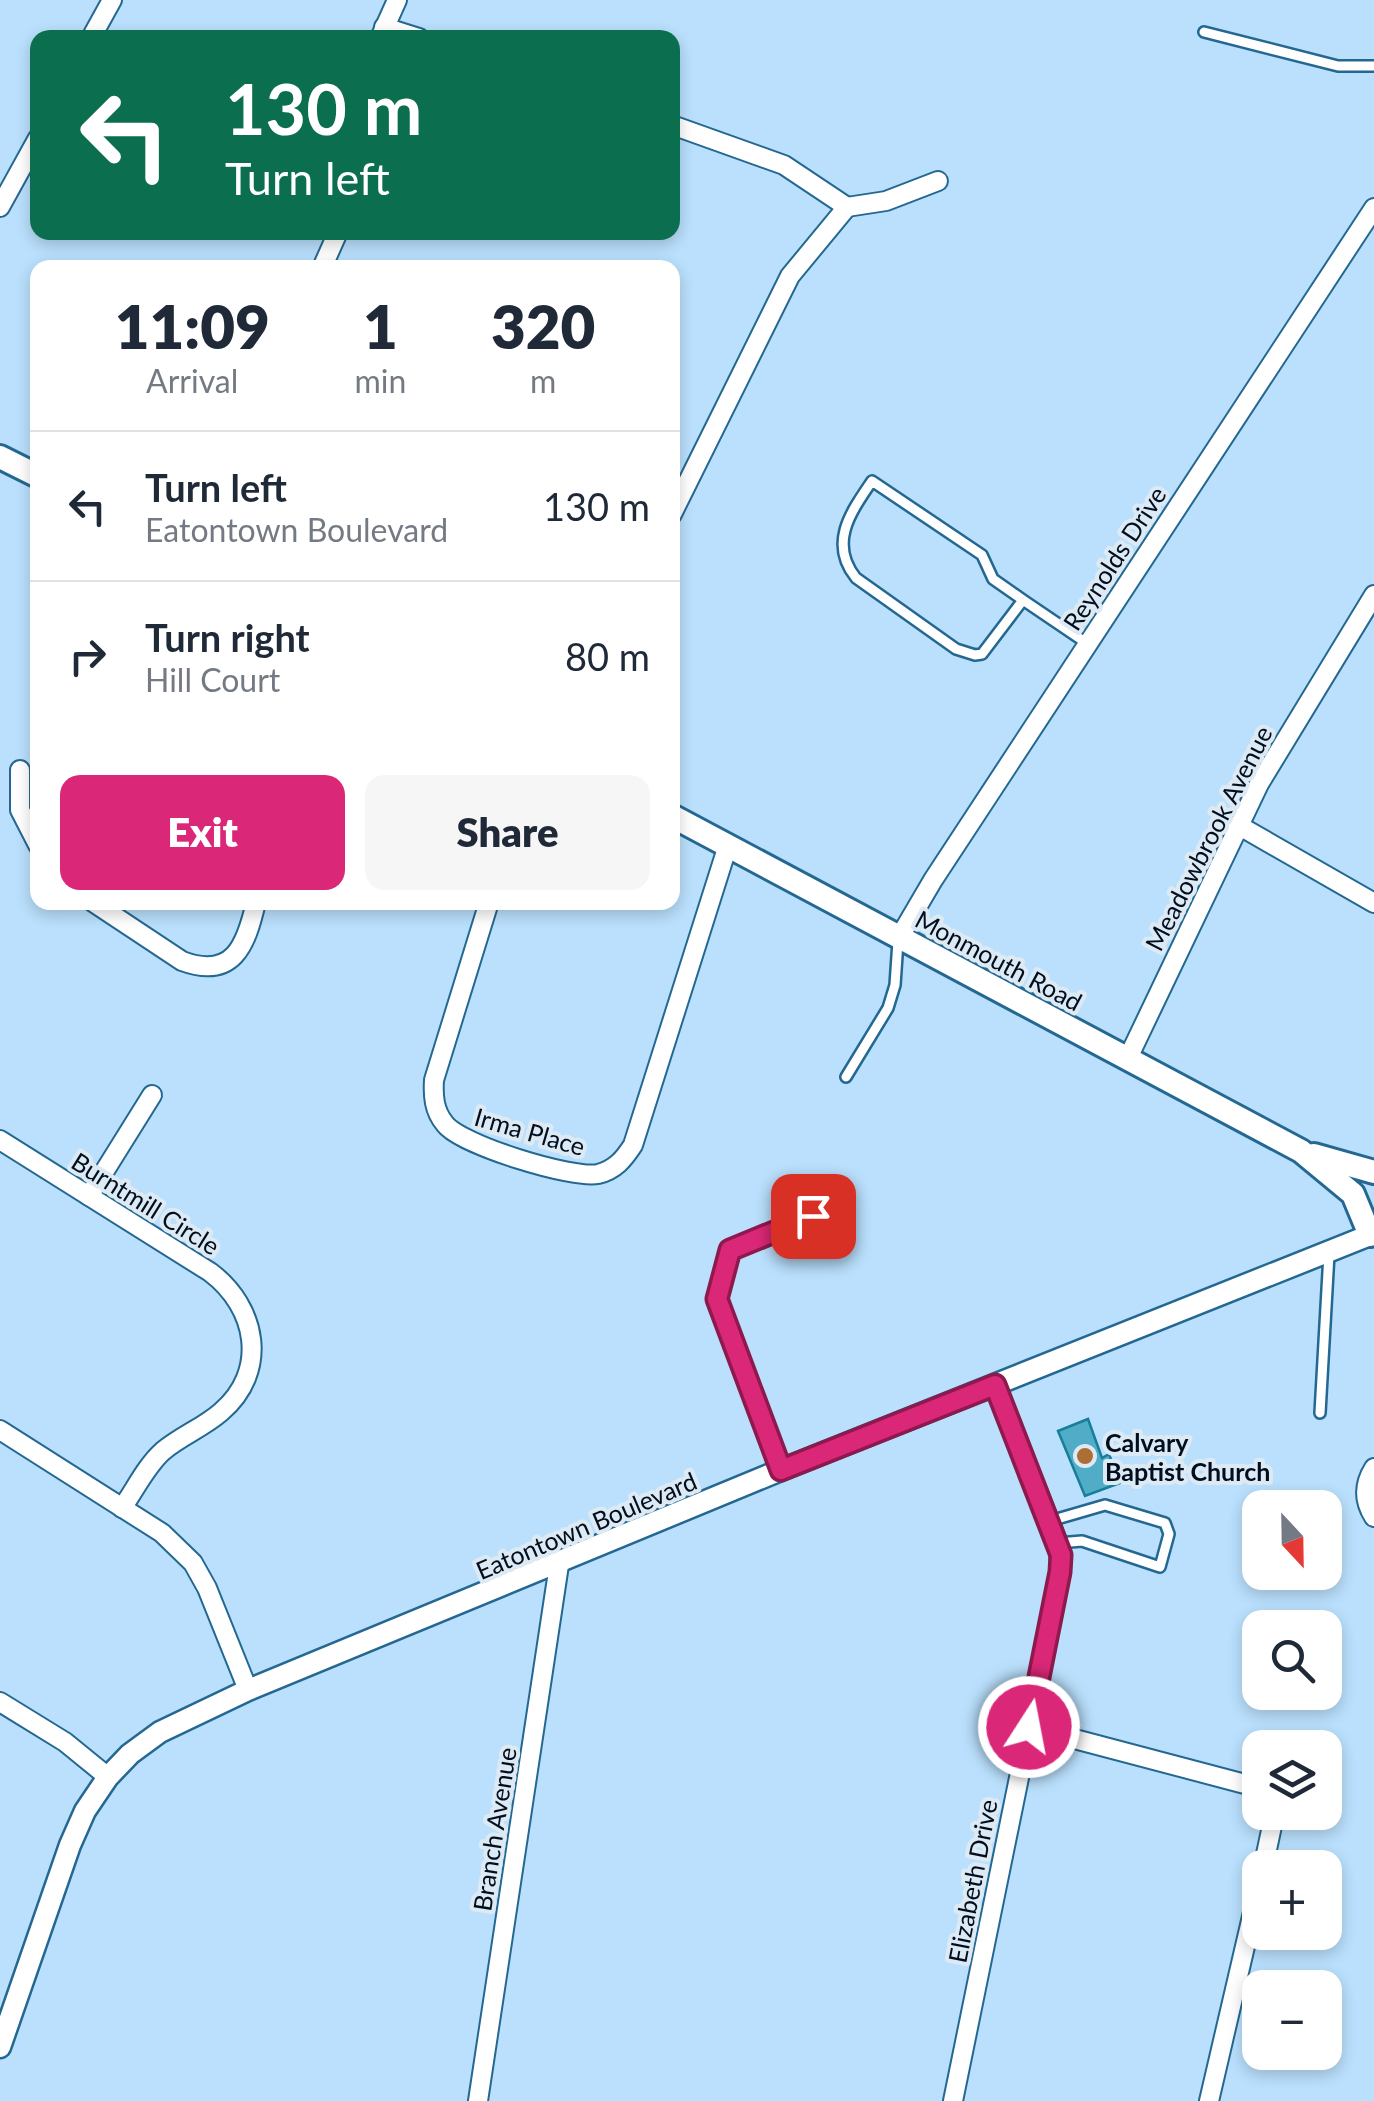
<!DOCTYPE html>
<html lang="en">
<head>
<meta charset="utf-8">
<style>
  :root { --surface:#fff; --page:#f6f6f7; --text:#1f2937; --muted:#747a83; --line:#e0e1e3; --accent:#db2777 }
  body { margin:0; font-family:Lato,sans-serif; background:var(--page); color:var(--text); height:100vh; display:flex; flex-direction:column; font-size:38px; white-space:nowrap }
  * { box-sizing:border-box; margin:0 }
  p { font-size:32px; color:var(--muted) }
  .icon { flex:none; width:55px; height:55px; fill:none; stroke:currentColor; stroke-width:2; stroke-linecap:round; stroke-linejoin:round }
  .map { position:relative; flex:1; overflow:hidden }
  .details { position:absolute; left:30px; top:260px; width:650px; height:650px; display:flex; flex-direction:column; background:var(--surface); border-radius:20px; box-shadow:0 5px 15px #0003 }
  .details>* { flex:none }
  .banner { position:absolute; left:30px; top:30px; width:650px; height:210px; border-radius:20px; box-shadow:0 5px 15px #0003; background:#0b6e4f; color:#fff; overflow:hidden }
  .needle { width:65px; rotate:158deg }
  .fabs { position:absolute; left:1242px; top:1490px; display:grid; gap:20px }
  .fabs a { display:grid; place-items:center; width:100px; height:100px; border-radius:20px; background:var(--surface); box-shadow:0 5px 15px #0003; font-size:50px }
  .pin { position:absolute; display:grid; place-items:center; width:85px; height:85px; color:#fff; margin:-42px; border-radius:20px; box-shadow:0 5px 15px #0006 }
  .me { position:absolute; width:110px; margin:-55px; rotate:11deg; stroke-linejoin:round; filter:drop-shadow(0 0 8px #0008) }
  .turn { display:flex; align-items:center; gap:35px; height:210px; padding:0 30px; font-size:45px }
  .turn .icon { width:130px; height:130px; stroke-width:2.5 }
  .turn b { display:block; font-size:70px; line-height:85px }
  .eta { display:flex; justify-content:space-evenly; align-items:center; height:170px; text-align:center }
  .eta b { font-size:60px; font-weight:800; line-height:70px }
  .primary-button { display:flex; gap:20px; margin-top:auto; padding:20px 30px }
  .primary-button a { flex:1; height:115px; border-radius:20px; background:var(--accent); color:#fff; font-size:40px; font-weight:800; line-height:115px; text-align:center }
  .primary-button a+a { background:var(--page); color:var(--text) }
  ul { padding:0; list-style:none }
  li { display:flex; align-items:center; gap:30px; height:150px; padding:0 30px; border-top:2px solid var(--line) }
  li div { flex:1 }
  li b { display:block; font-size:38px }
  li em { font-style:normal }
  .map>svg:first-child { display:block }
</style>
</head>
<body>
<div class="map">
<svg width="1374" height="2101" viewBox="0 0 1374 2101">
  <rect width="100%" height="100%" fill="#bae0fd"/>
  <!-- building -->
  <polygon fill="#51acc8" stroke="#177e99" stroke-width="2.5" points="1088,1419 1102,1458 1109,1454 1120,1483 1085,1496 1058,1431"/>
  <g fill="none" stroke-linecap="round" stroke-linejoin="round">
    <defs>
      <g id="service">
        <polyline points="1204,32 1338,66 1374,66"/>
        <path d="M1023,600L993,579L982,555L872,481C851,512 828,543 856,578L956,649L975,655L982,654L1023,600L1088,644"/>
        <polyline points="846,1077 888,1008 895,985 898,941"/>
        <polyline points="1320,1413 1329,1254"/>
        <polyline points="1050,1521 1105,1505 1165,1523 1169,1534 1160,1567 1082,1541 1058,1543"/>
      </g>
      <g id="minor">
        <polyline points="384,27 419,38"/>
        <polyline points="91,38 112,0"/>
        <polyline points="380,38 397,0"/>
        <polyline points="672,125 784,165 847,207"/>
        <polyline points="0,207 38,138"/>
        <polyline points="847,207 886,201 938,181"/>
        <polyline points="322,268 338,232"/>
        <polyline points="672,514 790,276 847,207"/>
        <polyline points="20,770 20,810 38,845"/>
        <polyline points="1238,825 1374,903"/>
        <path d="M93,902L182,961C233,980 246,946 256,902"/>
        <path d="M489,902L434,1080C433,1096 434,1111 445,1124C461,1145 572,1179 598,1174C615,1170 624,1159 633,1145L728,845"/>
        <polyline points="899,938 933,880 1374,208"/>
        <polyline points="1128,1058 1259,784 1374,595"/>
        <path d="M0,1140L210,1272C257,1307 269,1371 221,1412C204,1427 181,1436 163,1451C146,1466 135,1490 122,1508"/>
        <polyline points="89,1196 152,1095"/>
        <polyline points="0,1430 162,1533 193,1563 207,1588 248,1690"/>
        <path d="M1374,1468C1364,1484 1363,1500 1374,1517"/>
        <polyline points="781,1470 717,1299 730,1250 813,1216"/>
        <polyline points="0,1702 65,1742 108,1777"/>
        <polyline points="1029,1727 1260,1788"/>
        <polyline points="1263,1868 1275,1812"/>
        <polyline points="478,2101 559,1565"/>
        <polyline points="953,2101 1061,1572 1058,1543 995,1385"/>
        <polyline points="1209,2101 1260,1882"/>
      </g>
      <polyline id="tertiary" points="0,2047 70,1845 85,1811 108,1777 130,1754 160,1732 248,1690 781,1470 1370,1235"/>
      <g id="secondary">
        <polyline points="0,457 38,476"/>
        <polyline points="672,816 1301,1151 1353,1194 1370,1235 1374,1233"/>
        <polyline points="1314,1155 1374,1172"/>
      </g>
    </defs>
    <!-- service casing -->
    <use href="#service" stroke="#246892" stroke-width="14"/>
    <!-- minor casing -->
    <use href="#minor" stroke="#246892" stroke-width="22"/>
    <!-- tertiary casing -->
    <use href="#tertiary" stroke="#246892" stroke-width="25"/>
    <!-- secondary casing -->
    <use href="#secondary" stroke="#246892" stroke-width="28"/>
    <!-- service -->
    <use href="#service" stroke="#fff" stroke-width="9"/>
    <!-- minor -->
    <use href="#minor" stroke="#fff" stroke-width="18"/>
    <!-- tertiary -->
    <use href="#tertiary" stroke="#fff" stroke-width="20"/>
    <!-- secondary -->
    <use href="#secondary" stroke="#fff" stroke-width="22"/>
  </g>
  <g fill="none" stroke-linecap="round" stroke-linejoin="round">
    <defs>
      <polyline id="route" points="813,1216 730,1250 717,1299 781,1470 995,1385 1061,1555 1060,1572 1029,1727"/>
    </defs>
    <!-- route casing -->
    <use href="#route" stroke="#8e194d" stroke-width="25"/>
    <!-- route -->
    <use href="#route" stroke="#db2777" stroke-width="18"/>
  </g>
  <!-- markers -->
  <circle fill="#ac6e34" stroke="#ddeaf4" stroke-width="4" cx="1085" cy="1456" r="10"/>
  <g text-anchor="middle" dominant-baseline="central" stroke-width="8" stroke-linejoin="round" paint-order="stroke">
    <!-- street labels -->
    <g font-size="25" fill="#000e1f" stroke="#ddeaf4">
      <text transform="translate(1114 558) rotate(-57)">Reynolds Drive</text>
      <text transform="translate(1208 838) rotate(-63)">Meadowbrook Avenue</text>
      <text transform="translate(999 960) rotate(28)">Monmouth Road</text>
      <text transform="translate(530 1131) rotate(16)">Irma Place</text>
      <text transform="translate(146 1203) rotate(32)">Burntmill Circle</text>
      <text transform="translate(586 1525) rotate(-23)">Eatontown Boulevard</text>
      <text transform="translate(494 1829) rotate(-81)">Branch Avenue</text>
      <text transform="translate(972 1881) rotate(-79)">Elizabeth Drive</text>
    </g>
    <!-- poi labels -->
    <g font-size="25" font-weight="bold" fill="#000e1f" stroke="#ddeaf4" text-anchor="start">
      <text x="1105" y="1442">Calvary<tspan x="1105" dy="29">Baptist Church</tspan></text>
    </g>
  </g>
</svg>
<div class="fabs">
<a><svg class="needle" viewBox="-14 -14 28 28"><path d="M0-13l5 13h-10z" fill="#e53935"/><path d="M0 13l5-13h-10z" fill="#747a83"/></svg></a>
<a><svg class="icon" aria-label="search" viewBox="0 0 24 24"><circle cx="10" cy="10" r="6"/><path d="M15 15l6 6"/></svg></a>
<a><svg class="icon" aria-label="layers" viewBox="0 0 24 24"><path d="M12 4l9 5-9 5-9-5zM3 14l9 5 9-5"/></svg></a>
<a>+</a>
<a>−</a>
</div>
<div class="pin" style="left:813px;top:1216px;background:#d93025"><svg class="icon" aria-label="arrive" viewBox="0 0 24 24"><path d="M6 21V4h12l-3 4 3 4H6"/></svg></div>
<svg class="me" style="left:1029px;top:1727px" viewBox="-20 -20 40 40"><circle r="17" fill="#db2777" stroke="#fff" stroke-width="3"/><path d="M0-11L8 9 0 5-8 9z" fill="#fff"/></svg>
<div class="banner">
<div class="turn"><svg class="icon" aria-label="left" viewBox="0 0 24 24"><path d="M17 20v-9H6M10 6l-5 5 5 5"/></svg><div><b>130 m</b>Turn left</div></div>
</div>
<section class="details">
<div class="eta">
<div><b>11:09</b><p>Arrival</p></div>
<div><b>1</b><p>min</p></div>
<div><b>320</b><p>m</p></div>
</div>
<ul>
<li><svg class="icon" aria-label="left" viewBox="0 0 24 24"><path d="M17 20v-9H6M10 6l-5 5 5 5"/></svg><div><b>Turn left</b><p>Eatontown Boulevard</p></div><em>130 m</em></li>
<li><svg class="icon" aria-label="right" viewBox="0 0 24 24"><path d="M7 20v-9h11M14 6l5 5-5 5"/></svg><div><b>Turn right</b><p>Hill Court</p></div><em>80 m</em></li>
</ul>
<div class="primary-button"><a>Exit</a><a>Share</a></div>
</section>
</div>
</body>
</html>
